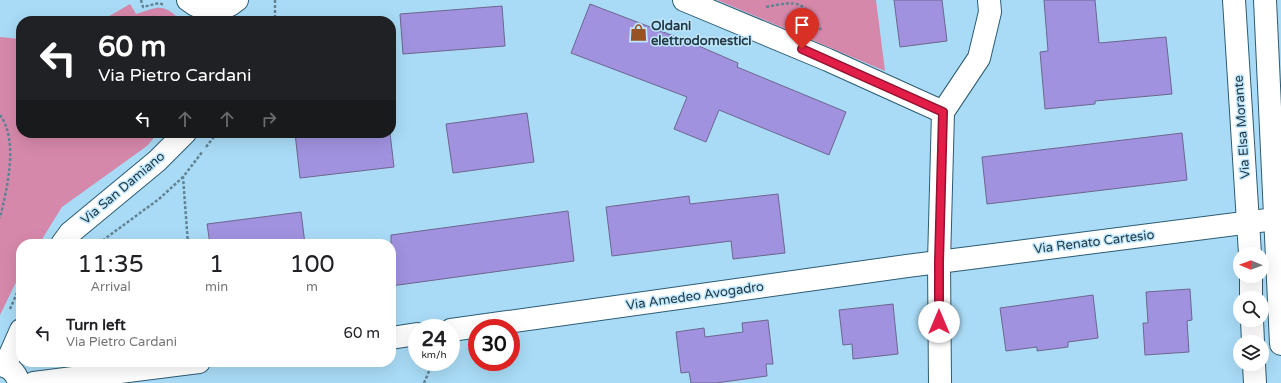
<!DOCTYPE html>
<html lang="en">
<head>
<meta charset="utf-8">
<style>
  :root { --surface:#fff; --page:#f6f6f6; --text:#202124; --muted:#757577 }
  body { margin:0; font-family:"Varela Round",sans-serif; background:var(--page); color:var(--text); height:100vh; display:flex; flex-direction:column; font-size:15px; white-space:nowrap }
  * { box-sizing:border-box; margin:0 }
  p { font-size:13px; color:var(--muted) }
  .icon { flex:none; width:22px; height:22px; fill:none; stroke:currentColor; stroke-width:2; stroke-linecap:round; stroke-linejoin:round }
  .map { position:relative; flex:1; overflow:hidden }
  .sheet { position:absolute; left:16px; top:239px; width:380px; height:128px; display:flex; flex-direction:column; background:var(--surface); border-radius:16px; box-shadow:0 4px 16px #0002 }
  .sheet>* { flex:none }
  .guide { position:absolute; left:16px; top:16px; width:380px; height:122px; border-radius:16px; box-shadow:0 4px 16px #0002; background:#202124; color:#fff; overflow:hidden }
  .needle { width:26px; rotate:271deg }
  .fabs { position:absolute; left:1233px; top:247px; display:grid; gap:8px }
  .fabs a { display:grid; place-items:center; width:36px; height:36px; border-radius:50%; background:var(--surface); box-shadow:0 4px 16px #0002; font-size:20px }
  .speed { position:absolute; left:408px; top:319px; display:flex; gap:8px; font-size:20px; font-weight:700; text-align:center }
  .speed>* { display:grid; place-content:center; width:52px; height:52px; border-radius:50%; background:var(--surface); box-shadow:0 4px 16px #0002; line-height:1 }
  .speed small { font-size:10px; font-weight:400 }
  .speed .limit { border:6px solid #d22; background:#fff; color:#111 }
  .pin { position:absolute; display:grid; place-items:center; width:34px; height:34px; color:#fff; margin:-41px -17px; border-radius:50% 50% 50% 0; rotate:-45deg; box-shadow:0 0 4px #0007 }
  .pin .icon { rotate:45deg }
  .me { position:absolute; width:44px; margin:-22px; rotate:0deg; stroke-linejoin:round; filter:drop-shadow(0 0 3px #0008) }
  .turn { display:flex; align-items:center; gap:14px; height:84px; padding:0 16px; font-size:18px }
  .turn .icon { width:52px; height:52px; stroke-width:2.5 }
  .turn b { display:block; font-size:28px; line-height:34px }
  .lanes { display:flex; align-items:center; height:38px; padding:0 16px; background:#0003; justify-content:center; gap:20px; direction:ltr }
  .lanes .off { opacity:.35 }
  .eta { display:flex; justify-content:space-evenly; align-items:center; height:68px; text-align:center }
  .eta b { font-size:24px; font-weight:600; line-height:28px }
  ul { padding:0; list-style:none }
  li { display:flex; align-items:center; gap:12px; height:52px; padding:0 16px }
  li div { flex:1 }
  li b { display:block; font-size:15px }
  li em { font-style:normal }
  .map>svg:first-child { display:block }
</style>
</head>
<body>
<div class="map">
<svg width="1281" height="383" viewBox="0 0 1281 383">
  <rect width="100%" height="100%" fill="#a9dbf6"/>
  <!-- green -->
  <g fill="#d688ab">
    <polygon points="717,0 876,0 885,71"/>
    <path d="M130,4L136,14C161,6 162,3 182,21H101Z"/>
    <polygon points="0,37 21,39 21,133 158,133 147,146 62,207 39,244 21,244 21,272 0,315"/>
  </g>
  <!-- building -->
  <g fill="#a092df" stroke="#6d668f">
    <polygon points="894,0 942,0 947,41 900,47"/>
    <polygon points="1044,0 1095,0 1099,43 1166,37 1172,94 1095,101 1095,104 1045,109 1040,52 1048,51"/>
    <polygon points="590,4 692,43 738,63 737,67 846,112 829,155 719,110 706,142 674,129 687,97 571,53"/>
    <polygon points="502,6 505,46 403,54 400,14"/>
    <polygon points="527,113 534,162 453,173 446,124"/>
    <polygon points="295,133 390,133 394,167 300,178"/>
    <polygon points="1182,133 1187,180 987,204 982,157"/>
    <polygon points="778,194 785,253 733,259 731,241 612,256 606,207 689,196 690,204"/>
    <polygon points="568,211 574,261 391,286 391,235"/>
    <polygon points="301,212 305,244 210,244 207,224"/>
    <polygon points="1190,289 1192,320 1187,321 1189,352 1145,355 1143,323 1148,323 1146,292"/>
    <polygon points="1093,295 1098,338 1068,342 1068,347 1037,351 1037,347 1006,351 1000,308"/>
    <polygon points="893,304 898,354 853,359 852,344 843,345 839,310"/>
    <polygon points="768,320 773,364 766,364 767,376 716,383 691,383 689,372 681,373 676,332 704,328 705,337 743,332 742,323"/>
  </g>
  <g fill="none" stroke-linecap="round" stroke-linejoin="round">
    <defs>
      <g id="minor">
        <path d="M188,0C204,13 222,13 237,0"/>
        <polyline points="684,0 828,60 943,112"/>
        <polyline points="62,244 70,233 157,161 185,133"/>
        <polyline points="451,330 907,266 1275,219"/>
        <polyline points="391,338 417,334"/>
        <path d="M0,365C11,367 16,373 19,383"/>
        <polyline points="5,366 21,330"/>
        <polyline points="34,383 199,362"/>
        <polyline points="940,383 939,262 943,112 979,58 990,12 989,0"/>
      </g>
      <g id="tertiary">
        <polyline points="1234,0 1250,254"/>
        <polyline points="1265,0 1281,344"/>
        <polyline points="1251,276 1251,298"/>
        <polyline points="1252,320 1253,342"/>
        <polyline points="1254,364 1255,383"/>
      </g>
    </defs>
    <!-- minor casing -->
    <use href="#minor" stroke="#2c5c73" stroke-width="24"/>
    <!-- tertiary casing -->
    <use href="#tertiary" stroke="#2c5c73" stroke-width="24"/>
    <!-- path -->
    <g stroke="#618394" stroke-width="2.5" stroke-dasharray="3 2" stroke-linecap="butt">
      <polyline points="141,0 143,7 159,3 164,5"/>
      <polyline points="275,0 275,21"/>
      <path d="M766,7C800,0 803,1 821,30"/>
      <path d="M0,115C19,141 7,188 0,218"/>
      <polyline points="206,147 217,133"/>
      <polyline points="99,244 106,238 159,199 183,177"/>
      <polyline points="188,244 183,177 203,151"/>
      <polyline points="10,309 21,284"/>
      <polyline points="424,383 433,362"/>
    </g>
    <!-- minor -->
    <use href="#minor" stroke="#fff" stroke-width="22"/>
    <!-- tertiary -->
    <use href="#tertiary" stroke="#fff" stroke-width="22"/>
  </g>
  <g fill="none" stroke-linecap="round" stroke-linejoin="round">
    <defs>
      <polyline id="route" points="802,49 943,112 939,262 939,322"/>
    </defs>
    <!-- route casing -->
    <use href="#route" stroke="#92132f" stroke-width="10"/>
    <!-- route -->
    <use href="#route" stroke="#e11d48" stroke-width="7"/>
  </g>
  <!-- icons -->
  <defs>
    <symbol id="shop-bare" viewBox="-9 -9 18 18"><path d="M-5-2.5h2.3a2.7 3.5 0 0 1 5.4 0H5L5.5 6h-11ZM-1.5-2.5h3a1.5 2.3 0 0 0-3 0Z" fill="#975325" stroke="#bfe7fd" stroke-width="2.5" paint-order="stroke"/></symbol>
  </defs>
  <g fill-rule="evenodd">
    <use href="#shop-bare" x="626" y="20" width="25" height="25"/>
  </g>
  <g text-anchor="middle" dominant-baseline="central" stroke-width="3" stroke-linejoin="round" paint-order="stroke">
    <!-- poi labels -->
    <g font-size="13" font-weight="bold" fill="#253a44" stroke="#bfe7fd" text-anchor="start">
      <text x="651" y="26">Oldani<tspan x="651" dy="15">elettrodomestici</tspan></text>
    </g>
    <!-- street labels -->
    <g font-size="13" fill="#253a44" stroke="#bfe7fd">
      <text transform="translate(1242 127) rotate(-94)">Via Elsa Morante</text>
      <text transform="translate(123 188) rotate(-40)">Via San Damiano</text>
      <text transform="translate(1094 242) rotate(-7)">Via Renato Cartesio</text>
      <text transform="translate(695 296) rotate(-8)">Via Amedeo Avogadro</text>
    </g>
  </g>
</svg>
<div class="fabs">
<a><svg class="needle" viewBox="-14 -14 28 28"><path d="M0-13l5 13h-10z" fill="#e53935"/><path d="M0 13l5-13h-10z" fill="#757577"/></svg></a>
<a><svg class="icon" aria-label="search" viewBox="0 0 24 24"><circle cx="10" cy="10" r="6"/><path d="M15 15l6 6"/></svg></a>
<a><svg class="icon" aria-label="layers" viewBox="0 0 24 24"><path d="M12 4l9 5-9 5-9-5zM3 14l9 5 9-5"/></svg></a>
</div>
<div class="speed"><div>24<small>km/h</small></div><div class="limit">30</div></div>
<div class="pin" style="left:802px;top:49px;background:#d93025"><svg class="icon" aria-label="arrive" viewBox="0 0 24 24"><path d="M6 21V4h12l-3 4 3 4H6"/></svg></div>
<svg class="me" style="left:939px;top:322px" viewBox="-20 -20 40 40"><circle r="19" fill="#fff"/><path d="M0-13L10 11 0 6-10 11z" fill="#e11d48"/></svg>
<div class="guide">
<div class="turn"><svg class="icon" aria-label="left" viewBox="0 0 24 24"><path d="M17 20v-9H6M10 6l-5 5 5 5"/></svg><div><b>60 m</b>Via Pietro Cardani</div></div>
<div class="lanes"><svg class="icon" aria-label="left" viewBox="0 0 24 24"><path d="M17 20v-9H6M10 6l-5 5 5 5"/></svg><svg class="icon off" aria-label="ahead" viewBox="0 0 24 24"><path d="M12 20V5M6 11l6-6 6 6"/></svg><svg class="icon off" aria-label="ahead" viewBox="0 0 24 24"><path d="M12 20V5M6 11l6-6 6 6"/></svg><svg class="icon off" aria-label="right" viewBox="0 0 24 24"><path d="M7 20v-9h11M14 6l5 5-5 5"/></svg></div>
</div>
<section class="sheet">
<div class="eta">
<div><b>11:35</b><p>Arrival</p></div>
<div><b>1</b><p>min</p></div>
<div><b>100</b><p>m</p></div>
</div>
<ul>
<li><svg class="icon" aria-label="left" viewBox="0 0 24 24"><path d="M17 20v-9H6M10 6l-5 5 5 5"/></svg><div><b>Turn left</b><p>Via Pietro Cardani</p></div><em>60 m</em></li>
</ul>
</section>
</div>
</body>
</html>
